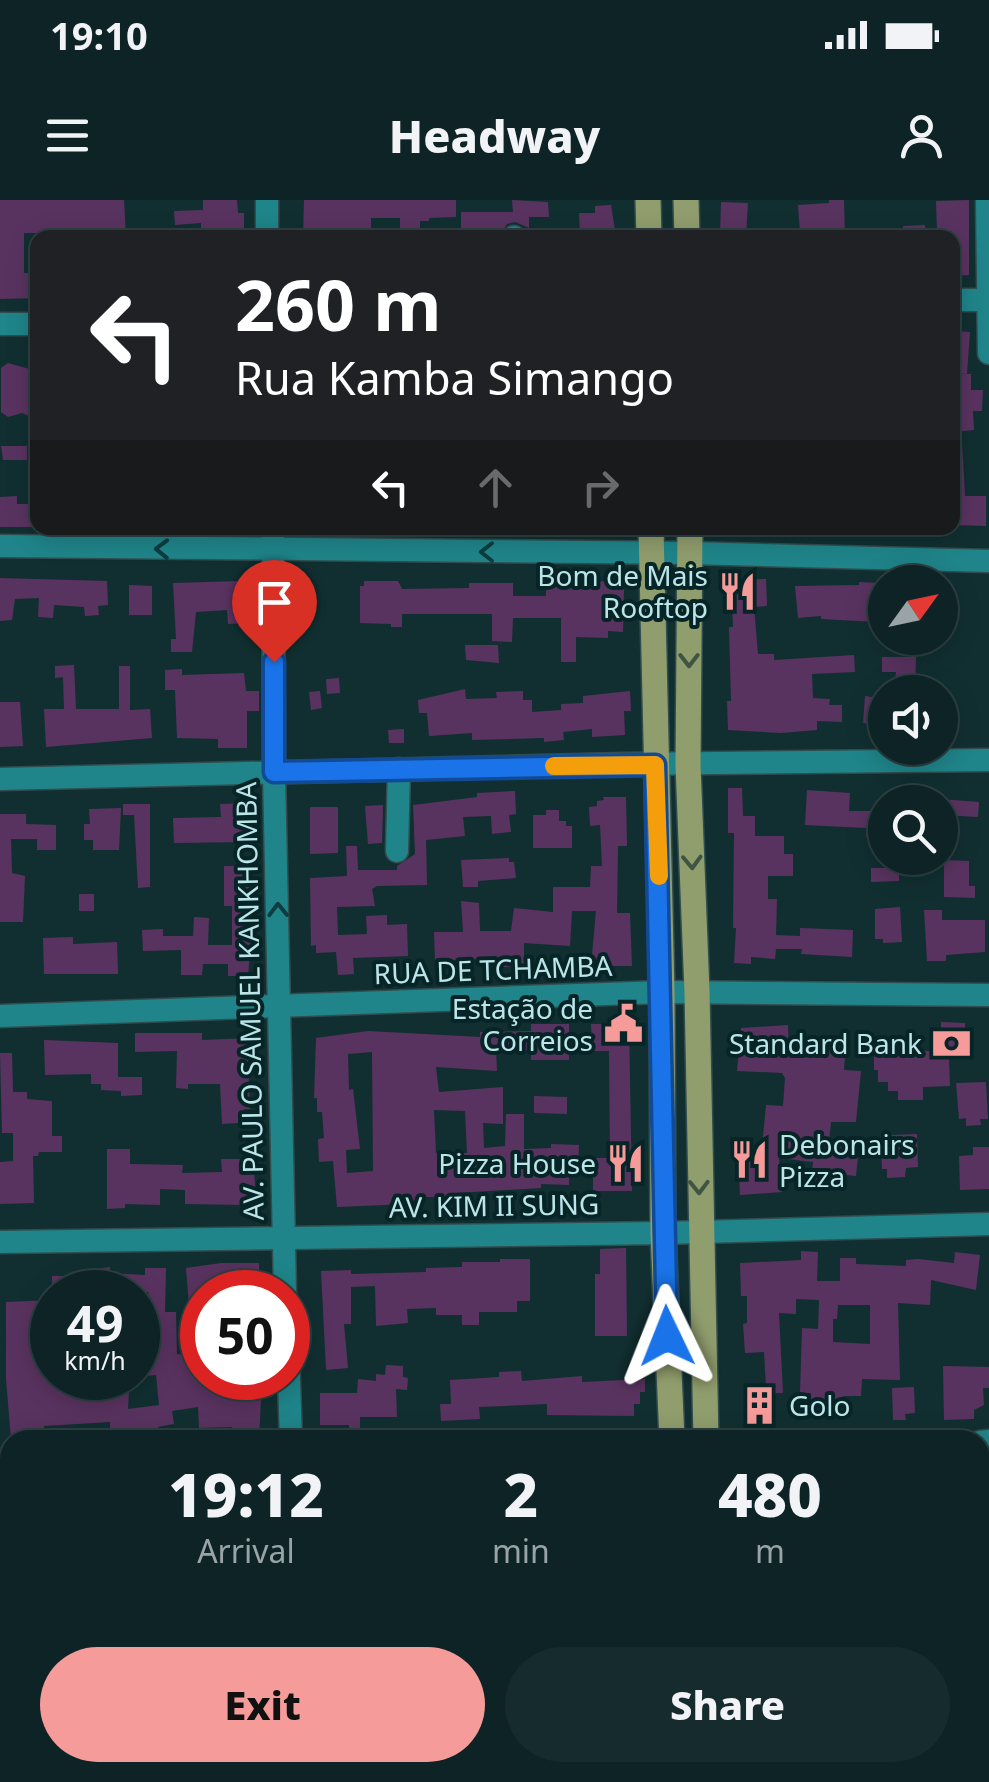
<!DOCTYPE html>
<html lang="en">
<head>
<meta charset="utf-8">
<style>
  :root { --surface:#0d2325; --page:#162b2d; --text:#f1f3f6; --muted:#9aa4a7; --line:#2d4042; --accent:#f59b9a }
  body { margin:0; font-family:"Noto Sans",sans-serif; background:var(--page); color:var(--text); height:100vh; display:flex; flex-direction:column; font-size:38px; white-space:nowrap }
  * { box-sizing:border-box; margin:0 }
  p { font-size:32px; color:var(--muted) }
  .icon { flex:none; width:55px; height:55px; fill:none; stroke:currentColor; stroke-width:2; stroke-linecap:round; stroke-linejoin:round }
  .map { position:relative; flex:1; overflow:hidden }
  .drawer { position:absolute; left:0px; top:1230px; width:990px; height:352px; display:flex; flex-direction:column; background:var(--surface); border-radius:30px 30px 0 0; box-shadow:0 5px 25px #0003,0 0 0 2px var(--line) }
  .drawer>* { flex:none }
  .top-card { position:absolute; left:30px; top:30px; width:930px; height:305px; border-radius:20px; box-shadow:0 5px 25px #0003,0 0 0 2px var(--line); background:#202124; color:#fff; overflow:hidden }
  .needle { width:65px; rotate:57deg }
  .fabs { position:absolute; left:868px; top:365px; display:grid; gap:20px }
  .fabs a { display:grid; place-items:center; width:90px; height:90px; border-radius:50%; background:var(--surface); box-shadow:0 5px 25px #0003,0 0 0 2px var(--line); font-size:50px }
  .speed { position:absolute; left:30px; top:1070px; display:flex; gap:20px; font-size:50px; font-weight:700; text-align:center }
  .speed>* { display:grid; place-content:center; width:130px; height:130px; border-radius:50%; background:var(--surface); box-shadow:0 5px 25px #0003,0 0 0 2px var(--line); line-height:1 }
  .speed small { font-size:25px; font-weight:400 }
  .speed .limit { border:15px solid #d22; background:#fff; color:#111 }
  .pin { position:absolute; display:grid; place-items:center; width:85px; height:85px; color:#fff; margin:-102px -42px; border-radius:50% 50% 50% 0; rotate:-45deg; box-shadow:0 0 10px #0007 }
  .pin .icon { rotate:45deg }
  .me { position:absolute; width:110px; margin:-55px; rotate:358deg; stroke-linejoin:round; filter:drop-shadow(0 0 8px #0008) }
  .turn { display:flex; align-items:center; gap:35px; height:210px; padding:0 40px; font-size:45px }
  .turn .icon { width:130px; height:130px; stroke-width:2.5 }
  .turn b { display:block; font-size:70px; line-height:85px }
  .lanes { display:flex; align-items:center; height:95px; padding:0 40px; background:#0003; justify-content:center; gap:50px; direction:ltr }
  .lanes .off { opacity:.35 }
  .eta { display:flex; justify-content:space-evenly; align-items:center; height:170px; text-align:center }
  .eta b { font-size:60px; font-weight:800; line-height:70px }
  .cta { display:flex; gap:20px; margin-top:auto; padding:20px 40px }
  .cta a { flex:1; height:115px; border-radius:60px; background:var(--accent); color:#111; font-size:40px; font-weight:800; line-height:115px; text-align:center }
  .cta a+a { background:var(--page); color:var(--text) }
  .status { display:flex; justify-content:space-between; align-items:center; height:70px; padding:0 50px; background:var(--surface); direction:ltr }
  .status svg { height:28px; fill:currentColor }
  header { display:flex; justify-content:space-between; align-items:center; height:130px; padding:0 40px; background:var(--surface); font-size:45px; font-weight:800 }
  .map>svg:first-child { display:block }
</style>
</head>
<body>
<div class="status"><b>19:10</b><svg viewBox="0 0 49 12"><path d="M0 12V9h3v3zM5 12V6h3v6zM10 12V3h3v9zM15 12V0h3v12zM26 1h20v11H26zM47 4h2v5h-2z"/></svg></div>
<header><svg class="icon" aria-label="menu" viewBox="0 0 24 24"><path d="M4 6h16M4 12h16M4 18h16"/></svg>Headway<svg class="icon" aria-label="person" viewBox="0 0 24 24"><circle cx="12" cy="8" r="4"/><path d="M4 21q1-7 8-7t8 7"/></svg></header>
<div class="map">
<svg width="989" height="1582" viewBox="0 0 989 1582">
  <rect width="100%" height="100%" fill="#112f31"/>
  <!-- building -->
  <g fill="#593360" fill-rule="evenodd">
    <polygon points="0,0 124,0 126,36 54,38 54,33 24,33 24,73 38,73 38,98 0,99"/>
    <polygon points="203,0 237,0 238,13 244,13 244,38 201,38 201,23 175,25 174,11 203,10"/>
    <polygon points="304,0 456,0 456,17 429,18 429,21 420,21 420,36 400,36 400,18 371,18 371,38 303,38"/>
    <polygon points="512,0 548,2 549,17 529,17 529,28 515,22 507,24 499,38 461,38 461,12 513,12"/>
    <polygon points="829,0 844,0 845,38 819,38 819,32 800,34 798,5 829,3"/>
    <polygon points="969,0 969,75 952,76 952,31 937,32 936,1"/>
    <polygon points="721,2 748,3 746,36 720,34"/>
    <polygon points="611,5 615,30 610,31 610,36 580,35 579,13 595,13 595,6"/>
    <polygon points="925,25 925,38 903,38 903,26"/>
    <polygon points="955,131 970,132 967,174 957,173"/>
    <polygon points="8,163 33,170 38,178 38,220 22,213 8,217 1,212 1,168"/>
    <polygon points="957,174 971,174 971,190 983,190 982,211 973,211 974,230 952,232 952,184 957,184"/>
    <polygon points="952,243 962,243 965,296 986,296 986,326 952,325"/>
    <polygon points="1,246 27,246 27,260 3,260"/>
    <polygon points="17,296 17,304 38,304 38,327 0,327 0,297"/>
    <polygon points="0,378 107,381 108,405 98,406 99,415 85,416 84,407 54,405 53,418 38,417 39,398 15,399 12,420 0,421"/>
    <polygon points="766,379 767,406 754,407 758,454 774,454 774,460 854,455 855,472 812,474 813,498 830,499 829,505 842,505 842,522 817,521 817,530 781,533 728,530 727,501 731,501 729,427 733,427 731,380"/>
    <polygon points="242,381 244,423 228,424 227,410 196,412 192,452 171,452 171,439 176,439 173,383"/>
    <polygon points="364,381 398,381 402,389 469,388 469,383 513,383 513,396 546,396 546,387 556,387 556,383 610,381 612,388 624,389 623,432 608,431 608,438 576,437 576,462 561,462 561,418 513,418 512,442 492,441 492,414 402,414 402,427 391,427 391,424 360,423 360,386 364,386"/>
    <polygon points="859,382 879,383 878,422 821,419 821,416 798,418 795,386 859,385"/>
    <polygon points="129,385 152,386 152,415 129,415"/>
    <polygon points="465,445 498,445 499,463 466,460"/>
    <polygon points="882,457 916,457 915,492 893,492 896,472 882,472"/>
    <polygon points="74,465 76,509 119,509 119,466 130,466 130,510 150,509 152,538 46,547 44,509 64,509 63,477 55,478 55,466"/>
    <polygon points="182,469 182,475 244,473 246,491 259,491 259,511 247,511 247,548 218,548 218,539 177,538 175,490 165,490 165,470"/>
    <polygon points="339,478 340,493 327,494 326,479"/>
    <polygon points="465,489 466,499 497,498 496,492 523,491 523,500 532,500 532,512 561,510 561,504 583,503 583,496 630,491 631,511 624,511 625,535 592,537 592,529 563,532 564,540 544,542 544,538 472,540 472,533 429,536 427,513 419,513 418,500"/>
    <polygon points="320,491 322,508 311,510 309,492"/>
    <polygon points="865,496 885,499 885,526 863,523"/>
    <polygon points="0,502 20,502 23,546 0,547"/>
    <polygon points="404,529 404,543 389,543 388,530"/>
    <polygon points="728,588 742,588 743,616 755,616 755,636 784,636 784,654 793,654 793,676 768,676 768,699 777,699 776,735 800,736 800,728 853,730 852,757 801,754 802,749 776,749 775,759 751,757 751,764 734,763 736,728 733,728 734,633 728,633"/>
    <polygon points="807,590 850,593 849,611 885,611 885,637 866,637 866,628 805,625"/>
    <polygon points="515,591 516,614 509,615 511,632 492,634 491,616 463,617 465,636 426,640 427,685 377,686 372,689 375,706 337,707 338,735 367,734 366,716 387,715 387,725 407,724 408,756 353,758 354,774 338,775 336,752 316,753 316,745 311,746 310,678 347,676 346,646 357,646 358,670 397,670 397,666 415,654 413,605 477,597 477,593"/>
    <polygon points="603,597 626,597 627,646 618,646 617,713 630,713 632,766 591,766 596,711 572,711 570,746 524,743 524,767 487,767 487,759 435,761 434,732 463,732 461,701 479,703 480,731 511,731 514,708 553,712 553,687 590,687 591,666 602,666 600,625 590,626 589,607 597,606 597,601 604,600"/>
    <polygon points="940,599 979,602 978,617 940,615"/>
    <polygon points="249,603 250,642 174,643 173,618 221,617 220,604"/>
    <polygon points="123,604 150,604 150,687 138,688 134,615 123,615"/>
    <polygon points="383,605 382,643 368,644 365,606"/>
    <polygon points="310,607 338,607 338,653 310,654"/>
    <polygon points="121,608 119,650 93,650 93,640 84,640 84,624 90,624 89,609"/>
    <polygon points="546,610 559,610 559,621 566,621 566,626 572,626 572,648 533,648 533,615 546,615"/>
    <polygon points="0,614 26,614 26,624 56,625 56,650 37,650 37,639 11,639 12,673 25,676 23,722 0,722"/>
    <polygon points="509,658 509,662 514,662 516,678 478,681 478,687 463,687 461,660"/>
    <polygon points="944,660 969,661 969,686 975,686 975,698 944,697"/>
    <polygon points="224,666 249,666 251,739 248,776 228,776 228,764 203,764 202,775 181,775 181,750 143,751 142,730 163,729 163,736 193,736 194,717 209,718 208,745 232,745 232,706 224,706"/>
    <polygon points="871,668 899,668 899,681 871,682"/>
    <rect x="79" y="694" width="15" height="17"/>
    <polygon points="900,707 902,742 883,743 883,739 875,739 875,709"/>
    <polygon points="924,710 942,710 942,720 985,720 985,752 946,755 946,761 927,761"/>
    <polygon points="73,737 73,744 117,742 118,774 44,774 43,738"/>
    <polygon points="941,822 965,823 965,859 949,859 950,886 923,887 923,900 898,900 898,891 888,891 888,882 878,882 878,870 874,870 874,855 883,855 883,851 934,851 934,835 941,835"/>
    <path d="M531,824H569V860H531V850H496L497,871L436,867L439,892L503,887V924L483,923L484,948L505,946L506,914H524V949L551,948V944L579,945L578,966H569V985L541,984V988L456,993V997H416L417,1001L385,1005L337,1007L333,961L319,962L318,939L324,938L322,912H317V898H314L316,838L368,831L480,837V832L531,831ZM372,852L373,971L347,973L346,950L360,949L353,889L349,890L348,854ZM434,910L465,911L467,953H436Z"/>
    <polygon points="591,824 629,824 632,991 593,991 593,958 610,958 609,851 592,851"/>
    <polygon points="788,825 789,858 814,857 815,844 840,846 839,854 845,855 844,870 861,871 856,922 831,922 829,943 859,946 856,976 836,974 836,982 811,980 813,962 779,958 782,992 740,995 738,948 762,947 766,905 783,906 785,878 782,873 737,871 741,828"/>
    <polygon points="135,833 202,833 202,840 252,838 253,859 248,859 250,909 244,909 245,914 238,914 238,923 222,924 220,884 188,884 188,889 176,888 177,851 135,852"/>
    <polygon points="44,840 118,843 118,877 142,877 142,895 121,896 121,891 101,890 101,884 91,884 91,874 45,875"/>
    <polygon points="0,853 12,853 13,892 27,892 27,899 52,901 52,936 62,936 62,952 39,952 38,956 33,956 34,1003 0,1004 0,962 13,961 13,933 2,933"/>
    <polygon points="986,882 988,919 980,919 981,925 966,926 966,918 959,919 956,883"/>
    <polygon points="534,896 567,897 567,914 534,913"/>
    <polygon points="917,934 918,967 906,968 905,977 887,978 887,969 882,969 881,945 892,945 891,935"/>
    <polygon points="973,947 989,947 989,989 960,990 959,956 973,955"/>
    <polygon points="107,949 130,949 130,964 183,965 182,973 222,972 221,959 253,959 256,997 246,997 246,1005 185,1004 185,990 160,989 160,1005 125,1004 125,1008 107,1009"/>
    <polygon points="626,1048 627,1136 595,1136 595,1074 600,1074 600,1049"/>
    <path d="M801,1051L818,1052L817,1081H840V1058H856V1064L906,1066V1060L918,1059L954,1063L955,1052L980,1055L976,1090L931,1080L930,1105L898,1103L900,1180L862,1179L861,1196H843L842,1203L811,1201V1193H800L802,1128L818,1129L819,1100L796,1099V1114L779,1113L783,1193H772L773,1224L747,1222L746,1187H766L764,1152L745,1153L743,1124L747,1123V1096H741L740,1063L801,1060ZM838,1105H870V1144L833,1142V1119H837Z"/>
    <polygon points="500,1059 530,1059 530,1101 517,1101 517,1112 479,1112 479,1125 462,1125 462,1115 436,1115 436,1108 407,1109 408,1123 376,1126 375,1086 351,1087 351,1124 344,1124 348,1168 326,1170 321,1071 351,1070 351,1074 426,1072 426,1068 462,1067 462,1062 500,1062"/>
    <polygon points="221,1063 259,1063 259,1092 202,1092 202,1105 189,1106 186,1068"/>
    <polygon points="110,1067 110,1073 145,1075 145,1068 166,1068 165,1112 176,1112 177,1154 202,1156 202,1182 262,1181 259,1239 231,1238 232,1227 199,1228 198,1207 172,1211 174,1224 158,1227 158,1240 136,1240 136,1234 110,1234 110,1222 44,1226 44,1237 11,1239 6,1179 6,1102 52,1100 52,1178 84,1178 85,1200 113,1199 113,1191 129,1191 128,1209 159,1205 156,1175 144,1176 143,1166 138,1166 138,1126 152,1126 148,1092 52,1092 52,1076 91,1076 96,1074 95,1069"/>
    <polygon points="386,1165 403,1166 403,1177 408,1178 407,1190 396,1189 397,1217 360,1217 360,1232 349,1232 349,1225 320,1225 320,1193 357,1193 358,1179 376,1181 376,1174 385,1175"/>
    <polygon points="943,1166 989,1167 989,1188 983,1188 984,1205 974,1210 974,1219 944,1220"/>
    <polygon points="521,1171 522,1181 582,1176 582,1182 645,1179 645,1192 640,1192 640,1204 634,1204 634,1216 547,1215 547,1204 479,1207 480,1219 441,1221 440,1204 451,1204 450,1180 499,1177 499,1172"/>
    <polygon points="914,1187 915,1213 905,1214 906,1220 893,1220 892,1188"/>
  </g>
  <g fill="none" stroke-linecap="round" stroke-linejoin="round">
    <defs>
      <g id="minor">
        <polyline points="267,0 267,38"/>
        <polyline points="987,0 989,153"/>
        <polyline points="514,37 514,38"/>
        <polyline points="952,100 988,100"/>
        <polyline points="0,124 38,124"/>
        <polyline points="273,328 274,572 285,1092"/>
        <polyline points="0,346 690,353 989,361"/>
        <polyline points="0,579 623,564 989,560"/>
        <polyline points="397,651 399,569"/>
        <polyline points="0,816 662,792 989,795"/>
        <polyline points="0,1042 663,1033 989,1024"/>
        <polyline points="288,1153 291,1240"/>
        <polyline points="980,1242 989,1241"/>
        <polyline points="0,1268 10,1268"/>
        <polyline points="980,1563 989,1563"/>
        <polyline points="0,1578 293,1581 653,1572"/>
      </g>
      <g id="major">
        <polyline points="648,0 649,38"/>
        <polyline points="686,0 687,38"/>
        <polyline points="651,328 662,792 663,1033 672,1240"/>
        <polyline points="690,328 688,565 697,792 706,1240"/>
        <polyline points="681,1572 681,1582"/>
        <polyline points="721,1572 721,1582"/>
      </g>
    </defs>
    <!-- minor casing -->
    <use href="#minor" stroke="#314d4e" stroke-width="25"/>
    <!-- major casing -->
    <use href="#major" stroke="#314d4e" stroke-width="28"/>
    <!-- minor -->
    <use href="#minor" stroke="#1f858a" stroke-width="22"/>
    <!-- major -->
    <use href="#major" stroke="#909d6c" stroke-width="25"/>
  </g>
  <!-- one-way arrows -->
  <defs><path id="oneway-chevron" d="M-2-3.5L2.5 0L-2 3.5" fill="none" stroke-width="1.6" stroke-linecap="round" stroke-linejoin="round" transform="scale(2.5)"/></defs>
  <g stroke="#0d3d40">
    <use href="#oneway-chevron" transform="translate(162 349) rotate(-179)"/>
    <use href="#oneway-chevron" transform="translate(487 352) rotate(-180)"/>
    <use href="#oneway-chevron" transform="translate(278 710) rotate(-91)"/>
  </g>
  <g stroke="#3e5543">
    <use href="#oneway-chevron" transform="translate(689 460) rotate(90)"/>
    <use href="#oneway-chevron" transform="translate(692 662) rotate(88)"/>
    <use href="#oneway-chevron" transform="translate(699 987) rotate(89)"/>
  </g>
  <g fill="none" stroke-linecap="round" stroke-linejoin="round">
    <defs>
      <polyline id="route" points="274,462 274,572 655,565 667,1136"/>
    </defs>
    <!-- route casing -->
    <use href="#route" stroke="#114b97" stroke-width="25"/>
    <!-- route -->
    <use href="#route" stroke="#1a73e8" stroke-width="18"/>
    <!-- slow -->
    <polyline stroke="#f59e0b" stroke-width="18" points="554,566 655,565 659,676"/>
  </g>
  <!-- icons -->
  <defs>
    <symbol id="restaurant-bare" viewBox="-9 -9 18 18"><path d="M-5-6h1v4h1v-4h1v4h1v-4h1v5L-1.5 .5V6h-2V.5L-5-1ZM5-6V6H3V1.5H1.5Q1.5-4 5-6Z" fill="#f59b9a" stroke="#072527" stroke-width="2.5" paint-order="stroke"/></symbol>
    <symbol id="civic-bare" viewBox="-9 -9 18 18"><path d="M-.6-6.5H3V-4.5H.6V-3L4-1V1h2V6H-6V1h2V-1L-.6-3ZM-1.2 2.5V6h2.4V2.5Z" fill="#f59b9a" stroke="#072527" stroke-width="2.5" paint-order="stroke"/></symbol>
    <symbol id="bank-bare" viewBox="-9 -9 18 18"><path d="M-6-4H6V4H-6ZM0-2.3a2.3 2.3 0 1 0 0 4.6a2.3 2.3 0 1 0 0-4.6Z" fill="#f59b9a" stroke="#072527" stroke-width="2.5" paint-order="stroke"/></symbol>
    <symbol id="building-bare" viewBox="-9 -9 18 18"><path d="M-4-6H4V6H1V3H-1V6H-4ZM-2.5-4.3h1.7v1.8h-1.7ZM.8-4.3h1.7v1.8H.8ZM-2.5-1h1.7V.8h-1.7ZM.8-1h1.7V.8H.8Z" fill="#f59b9a" stroke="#072527" stroke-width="2.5" paint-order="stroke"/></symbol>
  </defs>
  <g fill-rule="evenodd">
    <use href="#restaurant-bare" x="710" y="364" width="55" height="55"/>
    <use href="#civic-bare" x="596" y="796" width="55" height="55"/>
    <use href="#bank-bare" x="924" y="816" width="55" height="55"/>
    <use href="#restaurant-bare" x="722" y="932" width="55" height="55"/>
    <use href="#restaurant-bare" x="598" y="936" width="55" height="55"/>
    <use href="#building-bare" x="732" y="1178" width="55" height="55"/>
  </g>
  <g text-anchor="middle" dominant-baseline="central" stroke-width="8" stroke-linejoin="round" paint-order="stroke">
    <!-- poi labels -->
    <g font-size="28" fill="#bbe5e8" stroke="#072527" text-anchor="end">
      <text x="708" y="375">Bom de Mais<tspan x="708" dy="32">Rooftop</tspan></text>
      <text x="593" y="808">Estação de<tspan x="593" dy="32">Correios</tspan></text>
      <text x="922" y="843">Standard Bank</text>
      <text x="779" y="944" text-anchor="start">Debonairs<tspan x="779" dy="32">Pizza</tspan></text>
      <text x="596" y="963">Pizza House</text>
      <text x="789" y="1205" text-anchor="start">Golo</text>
    </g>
    <!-- street labels -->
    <g font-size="28" fill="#bbe5e8" stroke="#072527">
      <text transform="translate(493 769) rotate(-2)">RUA DE TCHAMBA</text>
      <text transform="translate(249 801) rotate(-91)">AV. PAULO SAMUEL KANKHOMBA</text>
      <text transform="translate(494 1005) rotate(-1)">AV. KIM II SUNG</text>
    </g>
  </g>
</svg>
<div class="fabs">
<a><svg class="needle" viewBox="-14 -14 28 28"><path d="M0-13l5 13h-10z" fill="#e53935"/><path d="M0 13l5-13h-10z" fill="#9aa4a7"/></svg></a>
<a><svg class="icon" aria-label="sound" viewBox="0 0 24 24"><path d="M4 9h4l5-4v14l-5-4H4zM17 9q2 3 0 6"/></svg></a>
<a><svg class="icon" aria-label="search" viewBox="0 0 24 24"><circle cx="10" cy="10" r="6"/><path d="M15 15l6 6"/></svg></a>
</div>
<div class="speed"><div>49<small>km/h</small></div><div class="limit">50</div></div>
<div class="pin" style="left:274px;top:462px;background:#d93025"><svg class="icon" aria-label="arrive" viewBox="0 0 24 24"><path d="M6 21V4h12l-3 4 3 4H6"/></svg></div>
<svg class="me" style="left:667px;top:1136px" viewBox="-20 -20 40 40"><path d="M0-17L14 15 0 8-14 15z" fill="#1a73e8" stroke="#fff" stroke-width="4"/></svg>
<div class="top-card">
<div class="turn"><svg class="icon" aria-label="left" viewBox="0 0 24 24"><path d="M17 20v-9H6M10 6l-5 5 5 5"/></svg><div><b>260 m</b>Rua Kamba Simango</div></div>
<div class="lanes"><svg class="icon" aria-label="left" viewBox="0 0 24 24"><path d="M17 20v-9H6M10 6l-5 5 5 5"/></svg><svg class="icon off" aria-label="ahead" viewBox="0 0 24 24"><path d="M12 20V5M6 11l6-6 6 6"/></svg><svg class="icon off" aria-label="right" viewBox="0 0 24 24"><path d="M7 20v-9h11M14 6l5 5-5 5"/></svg></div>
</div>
<section class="drawer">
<div class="eta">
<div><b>19:12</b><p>Arrival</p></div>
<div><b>2</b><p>min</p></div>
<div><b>480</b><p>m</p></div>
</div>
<div class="cta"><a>Exit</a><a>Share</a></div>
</section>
</div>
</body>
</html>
